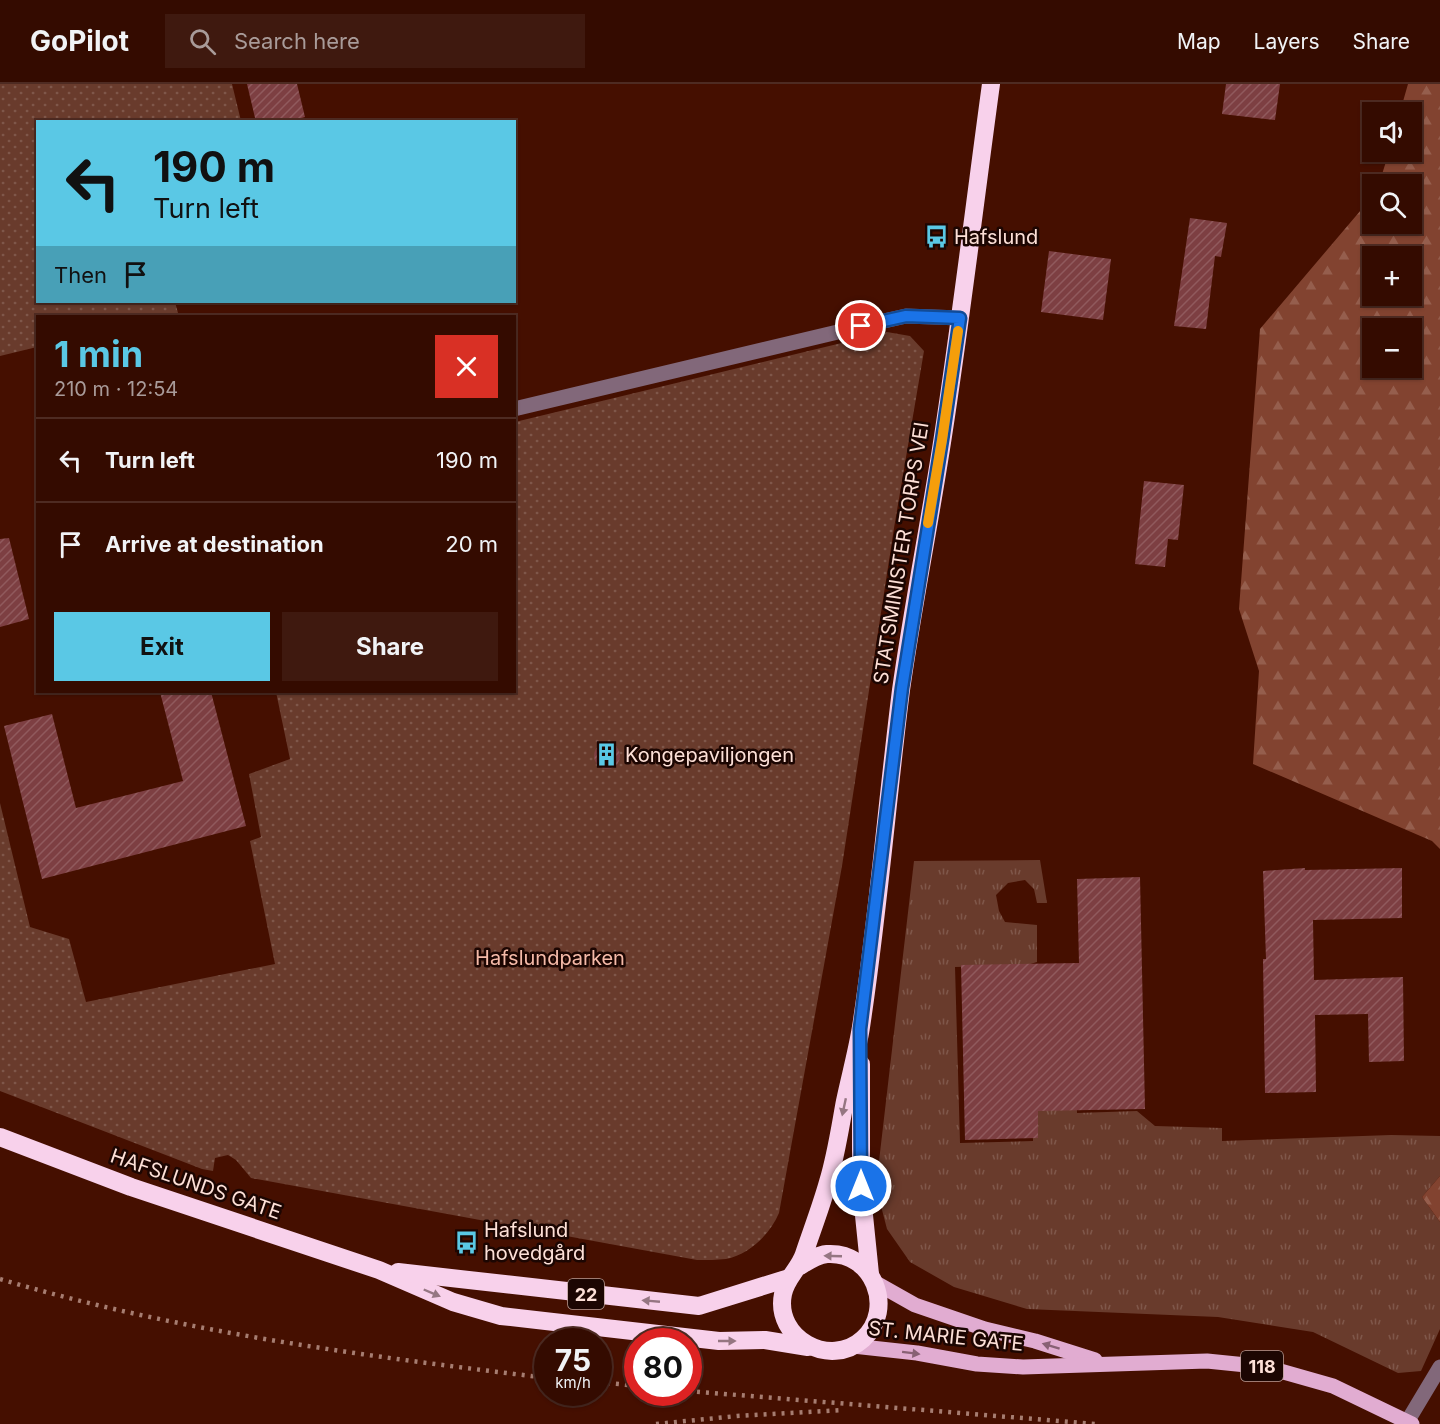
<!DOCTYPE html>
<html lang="en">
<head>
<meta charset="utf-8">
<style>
  :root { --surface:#340b00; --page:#3f190f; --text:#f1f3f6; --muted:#a99b99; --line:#4e2b22; --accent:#5ac8e5 }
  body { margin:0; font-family:Inter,sans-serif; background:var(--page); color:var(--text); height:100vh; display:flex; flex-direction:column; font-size:22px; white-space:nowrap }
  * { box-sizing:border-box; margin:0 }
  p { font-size:20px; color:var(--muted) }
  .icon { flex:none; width:33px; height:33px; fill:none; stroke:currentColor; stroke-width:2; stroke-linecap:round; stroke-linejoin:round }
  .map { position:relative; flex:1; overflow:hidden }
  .panel { position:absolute; left:36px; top:231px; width:480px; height:378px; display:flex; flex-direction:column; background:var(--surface); border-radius:0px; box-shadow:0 2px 4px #0004,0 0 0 2px var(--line) }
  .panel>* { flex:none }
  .top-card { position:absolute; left:36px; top:36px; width:480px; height:183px; border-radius:0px; box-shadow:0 2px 4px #0004,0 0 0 2px var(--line); background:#5ac8e5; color:#111; overflow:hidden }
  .tools { position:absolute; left:1362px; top:18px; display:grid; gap:12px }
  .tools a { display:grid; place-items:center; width:60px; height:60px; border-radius:0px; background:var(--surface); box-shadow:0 2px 4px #0004,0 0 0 2px var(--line); font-size:30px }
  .speed { position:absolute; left:534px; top:1244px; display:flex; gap:12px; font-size:30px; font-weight:700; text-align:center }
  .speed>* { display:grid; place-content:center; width:78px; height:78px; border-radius:50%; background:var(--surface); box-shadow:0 2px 4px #0004,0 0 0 2px var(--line); line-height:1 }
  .speed small { font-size:15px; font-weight:400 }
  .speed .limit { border:9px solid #d22; background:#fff; color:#111 }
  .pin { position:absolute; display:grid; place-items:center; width:51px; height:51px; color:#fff; margin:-26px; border:3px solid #fff; border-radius:50%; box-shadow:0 2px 6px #0007 }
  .me { position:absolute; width:66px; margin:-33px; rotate:0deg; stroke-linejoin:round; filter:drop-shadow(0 0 4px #0008) }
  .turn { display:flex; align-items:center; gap:21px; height:126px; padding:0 18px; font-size:27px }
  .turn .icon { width:78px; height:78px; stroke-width:2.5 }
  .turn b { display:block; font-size:42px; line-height:51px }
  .then { display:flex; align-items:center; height:57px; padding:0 18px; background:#0003; gap:12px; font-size:22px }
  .round { display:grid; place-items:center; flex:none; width:63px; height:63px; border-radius:0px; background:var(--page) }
  .summary { display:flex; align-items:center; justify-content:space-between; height:102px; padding:0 18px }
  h1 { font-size:36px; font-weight:700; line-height:45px; color:var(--accent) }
  .primary-button { display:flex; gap:12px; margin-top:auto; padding:12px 18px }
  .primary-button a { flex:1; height:69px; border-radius:0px; background:var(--accent); color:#111; font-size:24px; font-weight:700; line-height:69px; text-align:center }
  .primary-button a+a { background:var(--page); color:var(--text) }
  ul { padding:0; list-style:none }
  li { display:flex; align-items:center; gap:18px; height:84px; padding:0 18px; border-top:2px solid var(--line) }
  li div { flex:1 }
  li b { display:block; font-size:22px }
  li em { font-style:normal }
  header { display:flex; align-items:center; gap:36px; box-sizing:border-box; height:84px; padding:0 30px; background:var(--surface); border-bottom:2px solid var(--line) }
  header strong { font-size:28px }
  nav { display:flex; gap:33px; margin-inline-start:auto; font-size:21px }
  .search { width:420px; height:54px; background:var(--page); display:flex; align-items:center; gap:15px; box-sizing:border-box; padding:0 21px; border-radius:0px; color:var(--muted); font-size:22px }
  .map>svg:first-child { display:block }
</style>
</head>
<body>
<header>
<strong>GoPilot</strong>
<div class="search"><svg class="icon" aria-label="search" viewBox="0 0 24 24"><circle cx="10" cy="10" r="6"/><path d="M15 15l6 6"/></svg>Search here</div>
<nav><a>Map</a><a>Layers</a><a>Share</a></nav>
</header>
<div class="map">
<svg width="1440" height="1340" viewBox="0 0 1440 1340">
  <defs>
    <pattern id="grass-tufts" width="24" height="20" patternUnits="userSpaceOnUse" patternTransform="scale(1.5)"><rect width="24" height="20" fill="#693b2c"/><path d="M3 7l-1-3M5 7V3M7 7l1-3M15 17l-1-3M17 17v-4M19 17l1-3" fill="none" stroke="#7f574a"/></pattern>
    <pattern id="forest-firs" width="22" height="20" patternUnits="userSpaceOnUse" patternTransform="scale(1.5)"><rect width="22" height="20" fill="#824330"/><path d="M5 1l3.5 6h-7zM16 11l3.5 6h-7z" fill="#955e4d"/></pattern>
    <pattern id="park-dots" width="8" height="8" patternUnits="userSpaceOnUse" patternTransform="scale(1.5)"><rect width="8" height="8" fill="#693b2c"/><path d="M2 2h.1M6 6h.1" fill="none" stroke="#7f574a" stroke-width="1.8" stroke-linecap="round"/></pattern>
    <pattern id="building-hatch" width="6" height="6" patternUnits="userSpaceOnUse" patternTransform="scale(1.5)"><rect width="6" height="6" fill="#7d3f42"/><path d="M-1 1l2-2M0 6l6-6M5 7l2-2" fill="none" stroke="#905a5d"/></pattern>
  </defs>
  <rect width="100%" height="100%" fill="#450f00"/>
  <!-- grass -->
  <polygon fill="url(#grass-tufts)" points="1040,776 1047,819 1037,819 1034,805 1025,796 1008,799 996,811 999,827 1005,838 1037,841 1037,878 1027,881 955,883 960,1059 1033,1057 1032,995 1076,993 1077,1029 1137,1027 1155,1042 1222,1044 1222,1057 1391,1051 1440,1052 1440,1092 1422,1113 1440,1138 1440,1245 1421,1287 1398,1289 1313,1248 1218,1233 1027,1225 954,1203 910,1178 887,1145 876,1103 914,777"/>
  <!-- forest -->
  <g fill="url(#forest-firs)" fill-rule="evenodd">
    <path d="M1408,0H1440V765L1432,757L1253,680L1259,587L1239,525L1260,245L1372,113V140H1412V100H1379L1389,68H1412V28H1400ZM1372,172H1412V212H1372ZM1372,244H1412V284H1372Z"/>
    <polygon points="1440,1092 1440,1138 1422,1113"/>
  </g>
  <!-- park -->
  <g fill="url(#park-dots)">
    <polygon points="0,0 232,0 241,37 38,38 38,218 175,218 178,229 165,232 38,232 37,263 0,272"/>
    <path d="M887,248L910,252L924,267L894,444L842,782L779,1129C770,1150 750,1170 726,1175C717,1176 707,1176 697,1176L251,1094L236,1076L228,1071L215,1074L213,1087L202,1085L0,1007V719L30,843L69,855L86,918L275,880L250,757L261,753L249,690L290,675L276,608H514L515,338Z"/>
  </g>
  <!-- building -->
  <g fill="url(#building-hatch)">
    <polygon points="247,0 297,0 305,33 288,38 256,38"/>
    <polygon points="1226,0 1280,0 1275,36 1222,30"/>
    <polygon points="1190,134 1227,139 1221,173 1215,172 1206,245 1174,242"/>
    <polygon points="1049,167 1111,175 1103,236 1041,228"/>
    <polygon points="1144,397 1184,401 1178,456 1168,455 1165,483 1135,480"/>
    <polygon points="9,454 29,535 0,543 0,455"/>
    <polygon points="160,608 211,608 246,742 42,795 4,642 52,630 76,724 183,697"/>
    <circle cx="607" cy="672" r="13"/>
    <polygon points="1305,784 1305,786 1402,784 1402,834 1313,836 1314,896 1403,893 1404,977 1369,978 1368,930 1315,931 1316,1008 1265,1009 1263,875 1266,875 1263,787"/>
    <polygon points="1140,793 1145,1025 1038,1027 1038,1054 965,1056 961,881 1079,879 1077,795"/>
  </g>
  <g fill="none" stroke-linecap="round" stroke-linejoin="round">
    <!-- minor -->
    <g stroke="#82687a" stroke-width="15">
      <polyline points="514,325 884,237 906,232 960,234"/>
      <polyline points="1407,1338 1440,1283"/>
    </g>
    <!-- major -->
    <g stroke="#e1acd1" stroke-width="15">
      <polyline points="876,1199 915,1221 985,1245 1035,1257 1095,1276"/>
      <polyline points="853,1262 917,1269 977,1280 1023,1283 1207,1277 1266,1283 1333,1302 1412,1340"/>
    </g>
    <!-- highway -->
    <g stroke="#f8d1eb" stroke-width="18">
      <polyline points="861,980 861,1102 870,1190"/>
      <polyline points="0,1053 131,1103 379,1186 453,1218 501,1232 719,1257 765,1256 808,1263"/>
      <path d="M800,1182C808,1177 817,1171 827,1170C873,1167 896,1225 863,1255C830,1285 774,1254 783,1210C786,1194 799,1185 804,1170C812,1146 821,1123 828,1098C836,1072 840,1044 845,1017C850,993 857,968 861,943C878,831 887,718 901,606C913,521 930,437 943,352C961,235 975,117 991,0"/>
      <polyline points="398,1188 699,1222 789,1194"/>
    </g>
    <!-- rail -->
    <g stroke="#a67d71" stroke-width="4.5" stroke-dasharray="3 6" stroke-linecap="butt">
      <path d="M0,1195C178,1248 364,1272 548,1294"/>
      <polyline points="598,1298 638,1302"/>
      <polyline points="688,1307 1096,1340"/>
      <polyline points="656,1340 737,1332 844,1326"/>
    </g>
  </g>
  <!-- one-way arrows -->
  <defs><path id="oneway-solid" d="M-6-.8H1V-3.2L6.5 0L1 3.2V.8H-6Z" transform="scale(1.5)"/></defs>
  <g fill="#957682">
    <use href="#oneway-solid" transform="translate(844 1023) rotate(102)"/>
    <use href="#oneway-solid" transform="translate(833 1172) rotate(-178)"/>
    <use href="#oneway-solid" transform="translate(432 1209) rotate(23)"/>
    <use href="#oneway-solid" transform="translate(651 1217) rotate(-175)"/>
    <use href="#oneway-solid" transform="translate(727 1257)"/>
  </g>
  <g fill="#886174">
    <use href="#oneway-solid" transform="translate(1051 1262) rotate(-163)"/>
    <use href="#oneway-solid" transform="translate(911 1269) rotate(7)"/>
  </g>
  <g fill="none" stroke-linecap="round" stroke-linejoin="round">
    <defs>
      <polyline id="route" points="861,242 906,232 960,234 942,356 902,604 860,945 861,1102"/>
    </defs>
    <!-- route casing -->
    <use href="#route" stroke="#114b97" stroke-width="15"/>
    <!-- route -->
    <use href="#route" stroke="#1a73e8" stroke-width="10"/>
    <!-- slow -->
    <polyline stroke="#f59e0b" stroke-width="10" points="928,439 942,356 958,247"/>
  </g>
  <!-- icons -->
  <defs>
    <symbol id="bus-bare" viewBox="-9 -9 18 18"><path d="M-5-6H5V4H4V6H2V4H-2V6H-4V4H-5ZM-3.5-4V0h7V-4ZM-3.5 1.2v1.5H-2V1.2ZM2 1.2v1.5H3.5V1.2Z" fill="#5ac8e5" stroke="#1c0602" stroke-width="2.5" paint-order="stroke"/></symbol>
    <symbol id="building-bare" viewBox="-9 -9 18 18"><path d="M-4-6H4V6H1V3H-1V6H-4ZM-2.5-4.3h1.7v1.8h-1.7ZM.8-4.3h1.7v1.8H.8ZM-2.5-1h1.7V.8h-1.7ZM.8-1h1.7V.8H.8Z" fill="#5ac8e5" stroke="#1c0602" stroke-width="2.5" paint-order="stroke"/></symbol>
  </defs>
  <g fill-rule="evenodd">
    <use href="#bus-bare" x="920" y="136" width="33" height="33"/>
    <use href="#building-bare" x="590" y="654" width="33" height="33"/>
    <use href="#bus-bare" x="450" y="1142" width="33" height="33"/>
  </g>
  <g text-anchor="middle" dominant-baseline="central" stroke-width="5" stroke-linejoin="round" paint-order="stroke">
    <!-- shield labels -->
    <g fill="#1c0602" stroke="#ba9f97" stroke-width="1.5">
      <rect x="568" y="1195" width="36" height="30" rx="4.5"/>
      <rect x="1241" y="1267" width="42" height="30" rx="4.5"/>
    </g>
    <g font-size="18" font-weight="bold" fill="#fde0d7">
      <text x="586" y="1210">22</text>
      <text x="1262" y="1282">118</text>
    </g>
    <!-- poi labels -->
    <g font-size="20" fill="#fde0d7" stroke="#1c0602" text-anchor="start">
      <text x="954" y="153">Hafslund</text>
      <text x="625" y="671">Kongepaviljongen</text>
      <text x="484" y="1146">Hafslund<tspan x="484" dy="23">hovedgård</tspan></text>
    </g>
    <!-- street labels -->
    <g font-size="20" fill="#fde0d7" stroke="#1c0602">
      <text transform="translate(901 469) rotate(-81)">STATSMINISTER TORPS VEI</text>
      <text transform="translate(196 1100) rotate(19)">HAFSLUNDS GATE</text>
      <text transform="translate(946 1252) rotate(6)">ST. MARIE GATE</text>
    </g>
    <!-- park labels -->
    <g font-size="20" fill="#f5baa8" stroke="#1c0602">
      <text x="550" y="874">Hafslundparken</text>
    </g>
  </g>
</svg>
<div class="tools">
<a><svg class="icon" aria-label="sound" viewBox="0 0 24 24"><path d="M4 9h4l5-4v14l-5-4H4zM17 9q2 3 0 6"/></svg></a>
<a><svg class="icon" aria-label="search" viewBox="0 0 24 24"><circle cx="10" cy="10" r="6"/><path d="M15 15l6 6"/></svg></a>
<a>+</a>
<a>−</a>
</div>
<div class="speed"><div>75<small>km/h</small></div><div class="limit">80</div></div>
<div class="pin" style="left:861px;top:242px;background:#d93025"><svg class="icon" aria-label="arrive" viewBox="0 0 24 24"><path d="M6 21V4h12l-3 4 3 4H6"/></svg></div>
<svg class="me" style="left:861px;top:1102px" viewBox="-20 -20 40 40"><circle r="17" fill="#1a73e8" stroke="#fff" stroke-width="3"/><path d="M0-11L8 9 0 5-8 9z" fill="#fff"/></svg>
<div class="top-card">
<div class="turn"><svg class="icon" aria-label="left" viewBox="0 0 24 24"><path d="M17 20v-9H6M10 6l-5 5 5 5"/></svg><div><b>190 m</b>Turn left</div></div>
<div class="then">Then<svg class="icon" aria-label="arrive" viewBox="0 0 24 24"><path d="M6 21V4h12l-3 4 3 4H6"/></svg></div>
</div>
<section class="panel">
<div class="summary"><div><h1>1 min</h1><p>210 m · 12:54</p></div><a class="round" style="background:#d93025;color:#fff"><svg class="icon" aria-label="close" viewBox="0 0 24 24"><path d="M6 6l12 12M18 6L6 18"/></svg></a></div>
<ul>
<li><svg class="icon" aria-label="left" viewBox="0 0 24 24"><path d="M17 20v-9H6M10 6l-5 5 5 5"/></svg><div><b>Turn left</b></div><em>190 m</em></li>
<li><svg class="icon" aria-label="arrive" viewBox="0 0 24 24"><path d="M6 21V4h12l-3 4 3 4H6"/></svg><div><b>Arrive at destination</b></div><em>20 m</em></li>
</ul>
<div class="primary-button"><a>Exit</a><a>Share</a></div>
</section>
</div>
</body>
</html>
